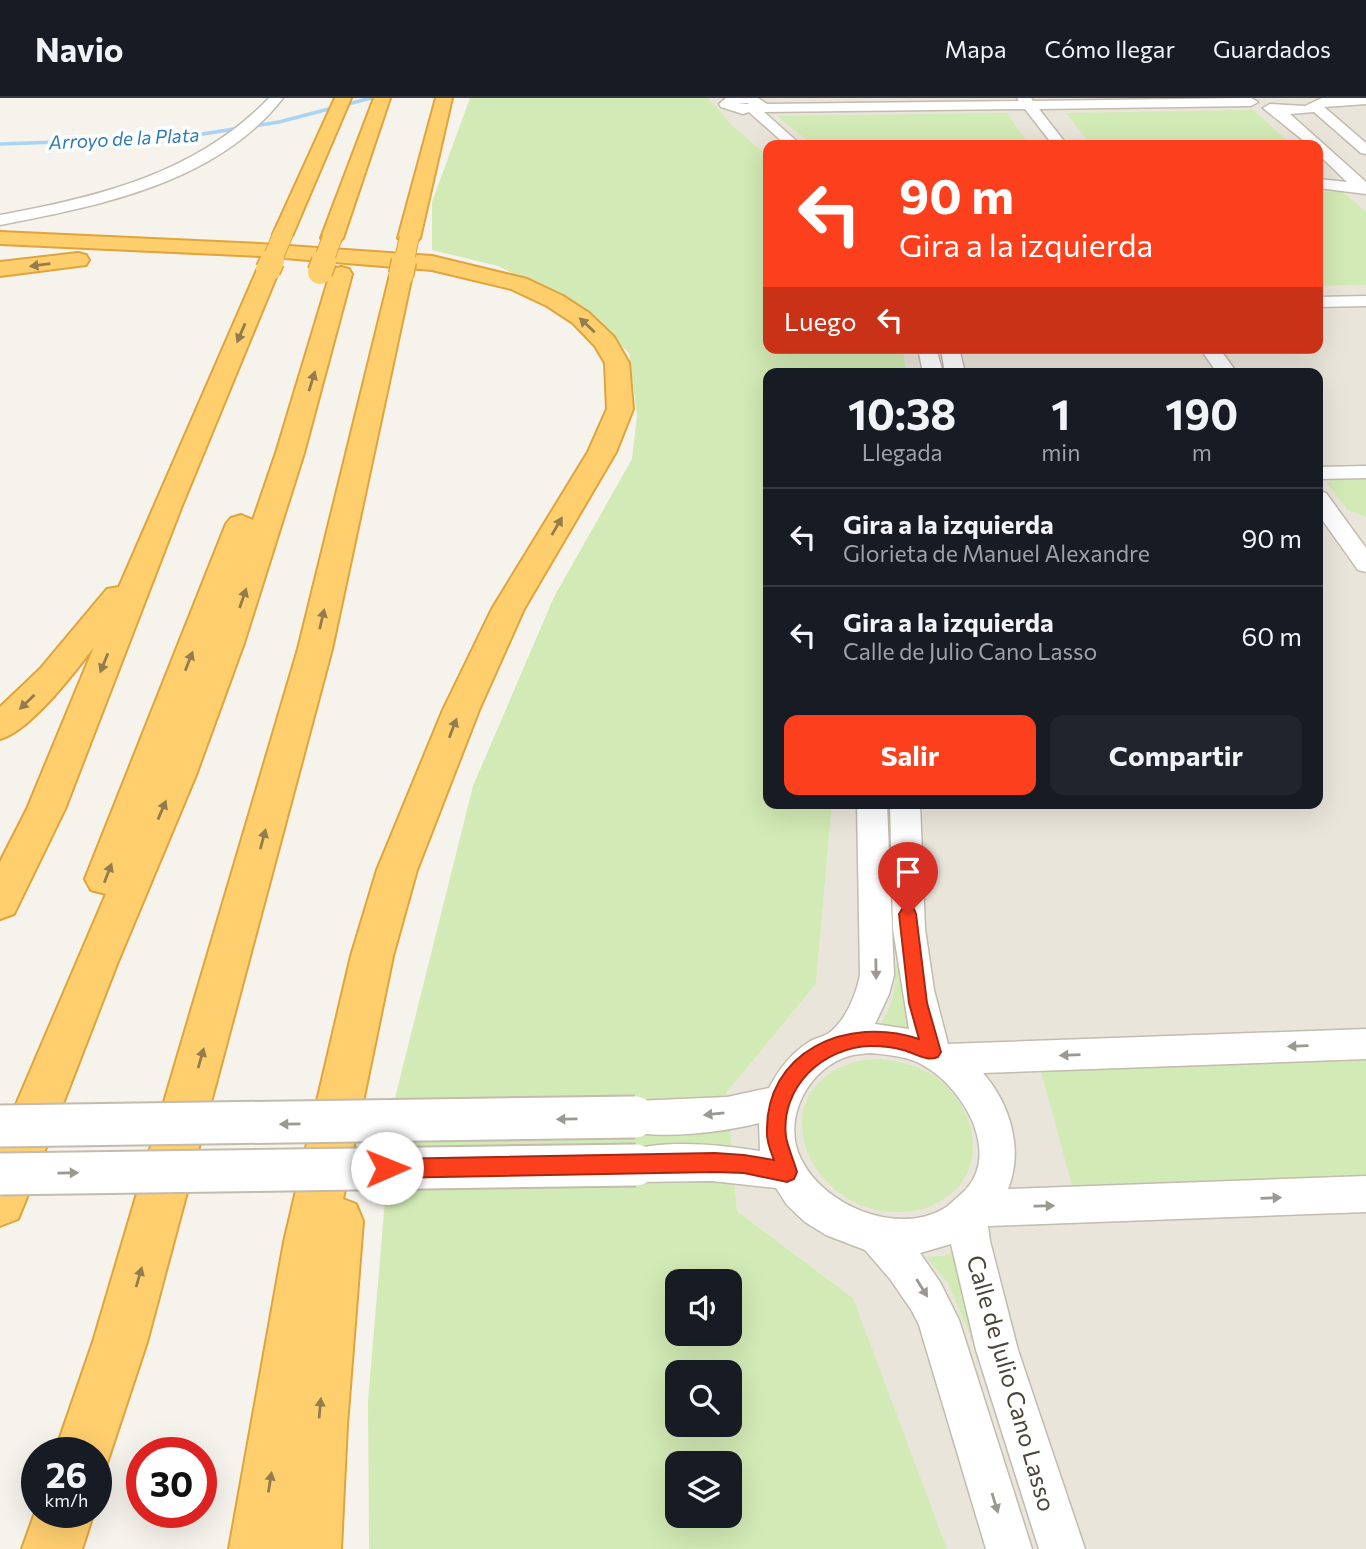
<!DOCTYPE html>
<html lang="es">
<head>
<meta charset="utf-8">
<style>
  :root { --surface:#171b24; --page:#20242c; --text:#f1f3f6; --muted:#9ea1a6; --line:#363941; --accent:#fc3f1d }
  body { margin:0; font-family:Commissioner,sans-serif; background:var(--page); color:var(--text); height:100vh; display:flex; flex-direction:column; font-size:26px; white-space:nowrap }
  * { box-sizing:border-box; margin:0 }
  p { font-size:23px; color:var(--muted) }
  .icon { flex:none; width:38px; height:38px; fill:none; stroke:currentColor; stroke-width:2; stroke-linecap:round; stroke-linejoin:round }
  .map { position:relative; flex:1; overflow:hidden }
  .sheet { position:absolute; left:763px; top:270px; width:560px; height:441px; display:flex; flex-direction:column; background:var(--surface); border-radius:14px; box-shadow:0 7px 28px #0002 }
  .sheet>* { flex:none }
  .guide { position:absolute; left:763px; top:42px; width:560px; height:214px; border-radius:14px; box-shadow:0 7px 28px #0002; background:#fc3f1d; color:#fff; overflow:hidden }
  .controls { position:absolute; left:665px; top:1171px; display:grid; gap:14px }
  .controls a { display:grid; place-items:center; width:77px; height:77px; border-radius:14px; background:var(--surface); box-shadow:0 7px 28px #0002; font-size:35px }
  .speed { position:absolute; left:21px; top:1339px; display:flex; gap:14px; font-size:35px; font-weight:700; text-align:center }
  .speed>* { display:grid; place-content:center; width:91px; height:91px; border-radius:50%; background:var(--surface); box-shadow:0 7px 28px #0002; line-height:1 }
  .speed small { font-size:18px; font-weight:400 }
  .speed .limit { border:10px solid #d22; background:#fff; color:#111 }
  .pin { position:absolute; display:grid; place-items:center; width:60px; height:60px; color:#fff; margin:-72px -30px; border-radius:50% 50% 50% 0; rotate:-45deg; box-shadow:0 0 7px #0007 }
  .pin .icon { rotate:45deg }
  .me { position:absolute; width:77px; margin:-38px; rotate:89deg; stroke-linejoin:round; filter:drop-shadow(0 0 5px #0008) }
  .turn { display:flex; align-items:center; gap:24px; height:147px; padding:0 21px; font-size:32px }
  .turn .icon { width:91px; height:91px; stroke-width:2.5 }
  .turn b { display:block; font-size:49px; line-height:60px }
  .then { display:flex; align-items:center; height:66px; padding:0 21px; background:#0003; gap:14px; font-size:26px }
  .eta { display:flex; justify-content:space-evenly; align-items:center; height:119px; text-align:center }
  .eta b { font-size:42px; font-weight:700; line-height:49px }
  .cta { display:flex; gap:14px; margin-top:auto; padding:14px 21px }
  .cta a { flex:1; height:80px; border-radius:14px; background:var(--accent); color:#fff; font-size:28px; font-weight:700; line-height:80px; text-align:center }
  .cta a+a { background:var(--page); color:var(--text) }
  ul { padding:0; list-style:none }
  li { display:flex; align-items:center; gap:21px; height:98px; padding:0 21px; border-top:2px solid var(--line) }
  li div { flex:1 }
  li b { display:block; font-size:26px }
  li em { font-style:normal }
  header { display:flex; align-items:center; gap:42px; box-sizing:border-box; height:98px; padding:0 35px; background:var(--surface); border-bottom:2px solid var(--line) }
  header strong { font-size:33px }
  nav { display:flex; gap:38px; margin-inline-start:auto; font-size:24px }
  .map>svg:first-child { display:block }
</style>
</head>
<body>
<header>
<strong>Navio</strong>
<nav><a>Mapa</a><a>Cómo llegar</a><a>Guardados</a></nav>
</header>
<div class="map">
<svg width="1366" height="1451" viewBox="0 0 1366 1451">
  <rect width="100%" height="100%" fill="#f6f3ec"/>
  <!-- residential -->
  <polygon fill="#eae5da" points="708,0 1366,0 1366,1451 924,1451 853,1200 737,1113 727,994 816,886 832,705 1318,705 1318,275 906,275 901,250 1318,250 1318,47 768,47 768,58 734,29"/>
  <!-- green -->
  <g fill="#d2eab5" fill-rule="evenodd">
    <path d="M470,0H708L734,29L768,58V250H901L903,253L906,275H768V705H832L816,886L727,994L737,1113L853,1200L947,1451H369L368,1303L393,1008L473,688L554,499L632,361L637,317L629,255L580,209L498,168L432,152V104ZM677,1183H730V1236H677ZM677,1274H730V1326H677ZM677,1365H730V1418H677Z"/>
    <polygon points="1253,12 1292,47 1091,47 1066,15"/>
    <polygon points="1007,15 1029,47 813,47 777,18"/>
    <polygon points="1318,94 1343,94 1366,114 1366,187 1318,188"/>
    <polygon points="1339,378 1366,378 1366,419 1348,412 1327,385"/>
    <path d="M894,867H901L911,933L880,927C893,906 897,892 894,867Z"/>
    <polygon points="1366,960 1366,1080 1073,1091 1040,970"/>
    <path d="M878,961C896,963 912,966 929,975C967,996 989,1052 959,1088C955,1093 948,1098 942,1102C930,1111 912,1114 897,1114C807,1114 760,994 852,965C860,962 869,962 878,961Z"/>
    <polygon points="956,1153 980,1241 972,1242 948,1185 926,1159 943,1158"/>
  </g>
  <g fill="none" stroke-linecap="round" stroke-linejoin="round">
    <!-- stream -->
    <polyline stroke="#a9d4f2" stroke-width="3.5" points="0,46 177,40 279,24 371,0"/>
    <defs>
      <g id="minor">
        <path d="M269,0H283C217,85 99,108 0,127V117C99,99 197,75 269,0Z"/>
        <path d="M726,0H758L767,6L1019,3L1017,0H1031L1033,3L1251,0L1258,4L1251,8L1039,11L1067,47H1053L1025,11L764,14L801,47H786L749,14L743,16L721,9L719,6ZM747,5L750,6H737Z"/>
        <polygon points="1322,0 1366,0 1366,6 1324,9 1366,45 1366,56 1361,55 1314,14 1290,16 1366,84 1366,96 1318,90 1318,81 1347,84 1318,56 1318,47 1309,47 1263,10 1270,6 1305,8"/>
        <polygon points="1366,198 1366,208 1318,209 1318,199"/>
        <polygon points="918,250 936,250 943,275 923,275"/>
        <polygon points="941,250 959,250 965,275 945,275"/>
        <polygon points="1200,250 1219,250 1237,275 1217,275"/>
        <polygon points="1366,368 1366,380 1318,381 1318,369"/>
        <polygon points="1318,393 1326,395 1366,450 1366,474 1358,472 1318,416"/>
        <path d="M857,705H887L894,877L889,896L875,926L909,931L893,831L890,705H920L925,831L934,892L948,946L1366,931V961L983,975C1010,1006 1024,1051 1008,1091L1366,1078V1114L988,1128L990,1143L1018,1252L1085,1451H1039L976,1252L951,1146L920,1155L940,1184L959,1222L1032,1451H986L919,1227L912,1213L890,1181L865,1152L826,1137L805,1124L787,1107L776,1090L712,1083L636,1084L623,1079L617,1067L623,1055C660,1040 721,1047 760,1053L759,1025C725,1034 654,1043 622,1031L617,1019L622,1007L635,1003L727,999L769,990C779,971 791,955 809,944C815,940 823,939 829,935C846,922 856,897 860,877ZM870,955C889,957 910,958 926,969C965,992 1005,1061 959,1098C954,1102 949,1108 943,1111C896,1138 823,1107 801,1061C781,1022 808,970 849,958C856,956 863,956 870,955Z"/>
      </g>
      <g id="highway">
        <polygon points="335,0 351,0 293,136 290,140 276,140 273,136"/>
        <polygon points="374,0 390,0 343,140 339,144 325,144 321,140"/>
        <polygon points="436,0 452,0 420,140 416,144 402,144 398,140"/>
        <polygon points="0,134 260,146 432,158 527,181 563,198 589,215 614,239 629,265 633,311 616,354 524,511 479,612 417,772 393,858 343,1101 356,1106 363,1123 347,1327 341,1451 229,1451 284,1144 351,858 377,772 443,612 492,511 588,354 607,311 605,265 595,248 573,225 547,208 511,191 432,172 260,158 0,146"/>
        <polygon points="78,155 86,157 89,162 86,167 0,178 0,164"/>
        <path d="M268,165L276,167L279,172L181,410L65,711L14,816L0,821V764L27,711L94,549C74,575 30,633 0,641V609L40,571L107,491L119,489L257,172L260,167Z"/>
        <polygon points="341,169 349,171 352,176 304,355 244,545 196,677 117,866 25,1104 18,1121 0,1128 0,1044 106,796 91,792 85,781 226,426 231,420 241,417 253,422 276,355 330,176 333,171"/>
        <polygon points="401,170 409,172 412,177 332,551 147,1244 104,1374 96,1378 96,1354 55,1354 93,1244 298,551 390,177 393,172"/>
        <polygon points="37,1409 37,1414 94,1414 82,1451 22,1451"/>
      </g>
    </defs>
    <!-- minor casing -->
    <use href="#minor" stroke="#c2bbae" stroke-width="3"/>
    <!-- highway casing -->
    <use href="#highway" stroke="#e0a43c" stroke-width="4"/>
    <!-- minor -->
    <use href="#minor" fill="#fff" fill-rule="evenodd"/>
    <!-- highway -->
    <use href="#highway" fill="#ffcf6e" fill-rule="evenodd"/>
    <defs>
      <g id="minor-bridge">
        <polyline points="0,1028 635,1019"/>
        <polyline points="0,1076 636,1067"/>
      </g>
      <g id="highway-bridge-far1">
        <polyline points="271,165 283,136"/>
        <polyline points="323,165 332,140"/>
        <polyline points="404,165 409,140"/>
      </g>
      <g id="highway-bridge">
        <polyline points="268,172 272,163"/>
        <polyline points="320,174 324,163"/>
        <polyline points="401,177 404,163"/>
      </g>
    </defs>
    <!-- minor-bridge casing -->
    <use href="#minor-bridge" stroke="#c2bbae" stroke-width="45" stroke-linecap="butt"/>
    <!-- highway-bridge-far1 casing -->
    <use href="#highway-bridge-far1" stroke="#e0a43c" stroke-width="21" stroke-linecap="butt"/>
    <!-- highway-bridge casing -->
    <use href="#highway-bridge" stroke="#e0a43c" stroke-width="27" stroke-linecap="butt"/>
    <!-- minor-bridge -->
    <use href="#minor-bridge" stroke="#fff" stroke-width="41"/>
    <!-- highway-bridge-far1 -->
    <use href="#highway-bridge-far1" stroke="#ffcf6e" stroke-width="19"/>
    <!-- highway-bridge -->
    <use href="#highway-bridge" stroke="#ffcf6e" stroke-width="24"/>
  </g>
  <!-- one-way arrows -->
  <defs><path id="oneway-solid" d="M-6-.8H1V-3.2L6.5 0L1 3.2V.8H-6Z" transform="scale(1.75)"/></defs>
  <g fill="#937c4e">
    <use href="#oneway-solid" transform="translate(40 167) rotate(173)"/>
    <use href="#oneway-solid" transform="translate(587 227) rotate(-137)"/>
    <use href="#oneway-solid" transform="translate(241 235) rotate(113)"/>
    <use href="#oneway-solid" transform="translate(312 283) rotate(-73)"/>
    <use href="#oneway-solid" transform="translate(557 428) rotate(-60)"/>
    <use href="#oneway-solid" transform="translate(243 500) rotate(-71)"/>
    <use href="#oneway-solid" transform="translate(322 521) rotate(-77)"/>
    <use href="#oneway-solid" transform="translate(189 563) rotate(-69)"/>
    <use href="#oneway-solid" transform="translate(104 565) rotate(112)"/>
    <use href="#oneway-solid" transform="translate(27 604) rotate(136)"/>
    <use href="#oneway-solid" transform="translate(453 630) rotate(-69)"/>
    <use href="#oneway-solid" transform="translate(162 712) rotate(-67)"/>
    <use href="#oneway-solid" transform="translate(263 741) rotate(-75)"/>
    <use href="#oneway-solid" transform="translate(108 775) rotate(-69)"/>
    <use href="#oneway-solid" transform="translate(201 960) rotate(-74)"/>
    <use href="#oneway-solid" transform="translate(139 1179) rotate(-74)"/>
    <use href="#oneway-solid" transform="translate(320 1310) rotate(-85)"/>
    <use href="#oneway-solid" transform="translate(270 1384) rotate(-81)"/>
  </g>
  <g fill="#9c9892">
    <use href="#oneway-solid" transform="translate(876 871) rotate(89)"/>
    <use href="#oneway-solid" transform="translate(1298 948) rotate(178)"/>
    <use href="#oneway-solid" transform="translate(1070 957) rotate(178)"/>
    <use href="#oneway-solid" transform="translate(714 1016) rotate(174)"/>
    <use href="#oneway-solid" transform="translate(567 1021) rotate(179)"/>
    <use href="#oneway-solid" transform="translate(290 1026) rotate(179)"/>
    <use href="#oneway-solid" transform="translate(68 1075) rotate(-1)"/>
    <use href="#oneway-solid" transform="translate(1271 1100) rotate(-2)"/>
    <use href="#oneway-solid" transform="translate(1044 1108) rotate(-1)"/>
    <use href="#oneway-solid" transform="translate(922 1190) rotate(58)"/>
    <use href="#oneway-solid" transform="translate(995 1405) rotate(73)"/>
  </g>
  <!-- route -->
  <path fill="#fc3f1d" stroke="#a42913" stroke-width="2" d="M908,809L914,811L916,816L927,905L941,954L938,959C926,964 915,955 903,952C893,949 881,948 871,948C823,949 780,989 786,1039C788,1050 794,1063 797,1074L794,1081L787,1084L744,1075L715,1074L387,1080L380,1077L377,1070L380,1064L387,1061L715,1055L744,1057L774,1062C771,1054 767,1045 767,1036C764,953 848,917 919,941L909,905L899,816L902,811Z"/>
  <g text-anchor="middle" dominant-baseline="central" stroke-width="7" stroke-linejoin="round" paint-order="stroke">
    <!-- far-water labels -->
    <g font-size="19" font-style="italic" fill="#2e7ab2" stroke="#fff">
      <text transform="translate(124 40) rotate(-3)">Arroyo de la Plata</text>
    </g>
    <!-- near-street labels -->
    <g font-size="24" fill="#4b4439" stroke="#fff">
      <text transform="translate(1012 1285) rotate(74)">Calle de Julio Cano Lasso</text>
    </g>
  </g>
</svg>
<div class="controls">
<a><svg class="icon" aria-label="sound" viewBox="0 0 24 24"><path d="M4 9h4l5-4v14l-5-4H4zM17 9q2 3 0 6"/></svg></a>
<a><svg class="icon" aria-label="search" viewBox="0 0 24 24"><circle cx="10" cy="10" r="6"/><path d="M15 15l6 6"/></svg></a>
<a><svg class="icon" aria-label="layers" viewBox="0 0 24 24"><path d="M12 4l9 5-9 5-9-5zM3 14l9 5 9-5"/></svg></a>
</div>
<div class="speed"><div>26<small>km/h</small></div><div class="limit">30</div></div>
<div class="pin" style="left:908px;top:816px;background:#d93025"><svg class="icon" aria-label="arrive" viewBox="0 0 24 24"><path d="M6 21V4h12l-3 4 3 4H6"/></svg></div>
<svg class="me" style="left:387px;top:1070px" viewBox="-20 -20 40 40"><circle r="19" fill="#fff"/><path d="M0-13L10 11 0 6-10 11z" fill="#fc3f1d"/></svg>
<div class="guide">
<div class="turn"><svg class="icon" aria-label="left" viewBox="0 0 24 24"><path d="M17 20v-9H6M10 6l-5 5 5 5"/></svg><div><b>90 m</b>Gira a la izquierda</div></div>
<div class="then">Luego<svg class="icon" aria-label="left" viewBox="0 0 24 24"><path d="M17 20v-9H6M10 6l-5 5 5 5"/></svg></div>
</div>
<section class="sheet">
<div class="eta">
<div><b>10:38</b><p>Llegada</p></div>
<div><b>1</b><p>min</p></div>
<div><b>190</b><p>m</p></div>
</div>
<ul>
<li><svg class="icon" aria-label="left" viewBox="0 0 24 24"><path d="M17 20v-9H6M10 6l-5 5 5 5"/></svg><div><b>Gira a la izquierda</b><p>Glorieta de Manuel Alexandre</p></div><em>90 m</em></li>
<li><svg class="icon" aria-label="left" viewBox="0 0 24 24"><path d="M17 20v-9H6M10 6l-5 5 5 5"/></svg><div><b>Gira a la izquierda</b><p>Calle de Julio Cano Lasso</p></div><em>60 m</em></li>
</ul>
<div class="cta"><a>Salir</a><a>Compartir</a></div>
</section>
</div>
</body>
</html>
